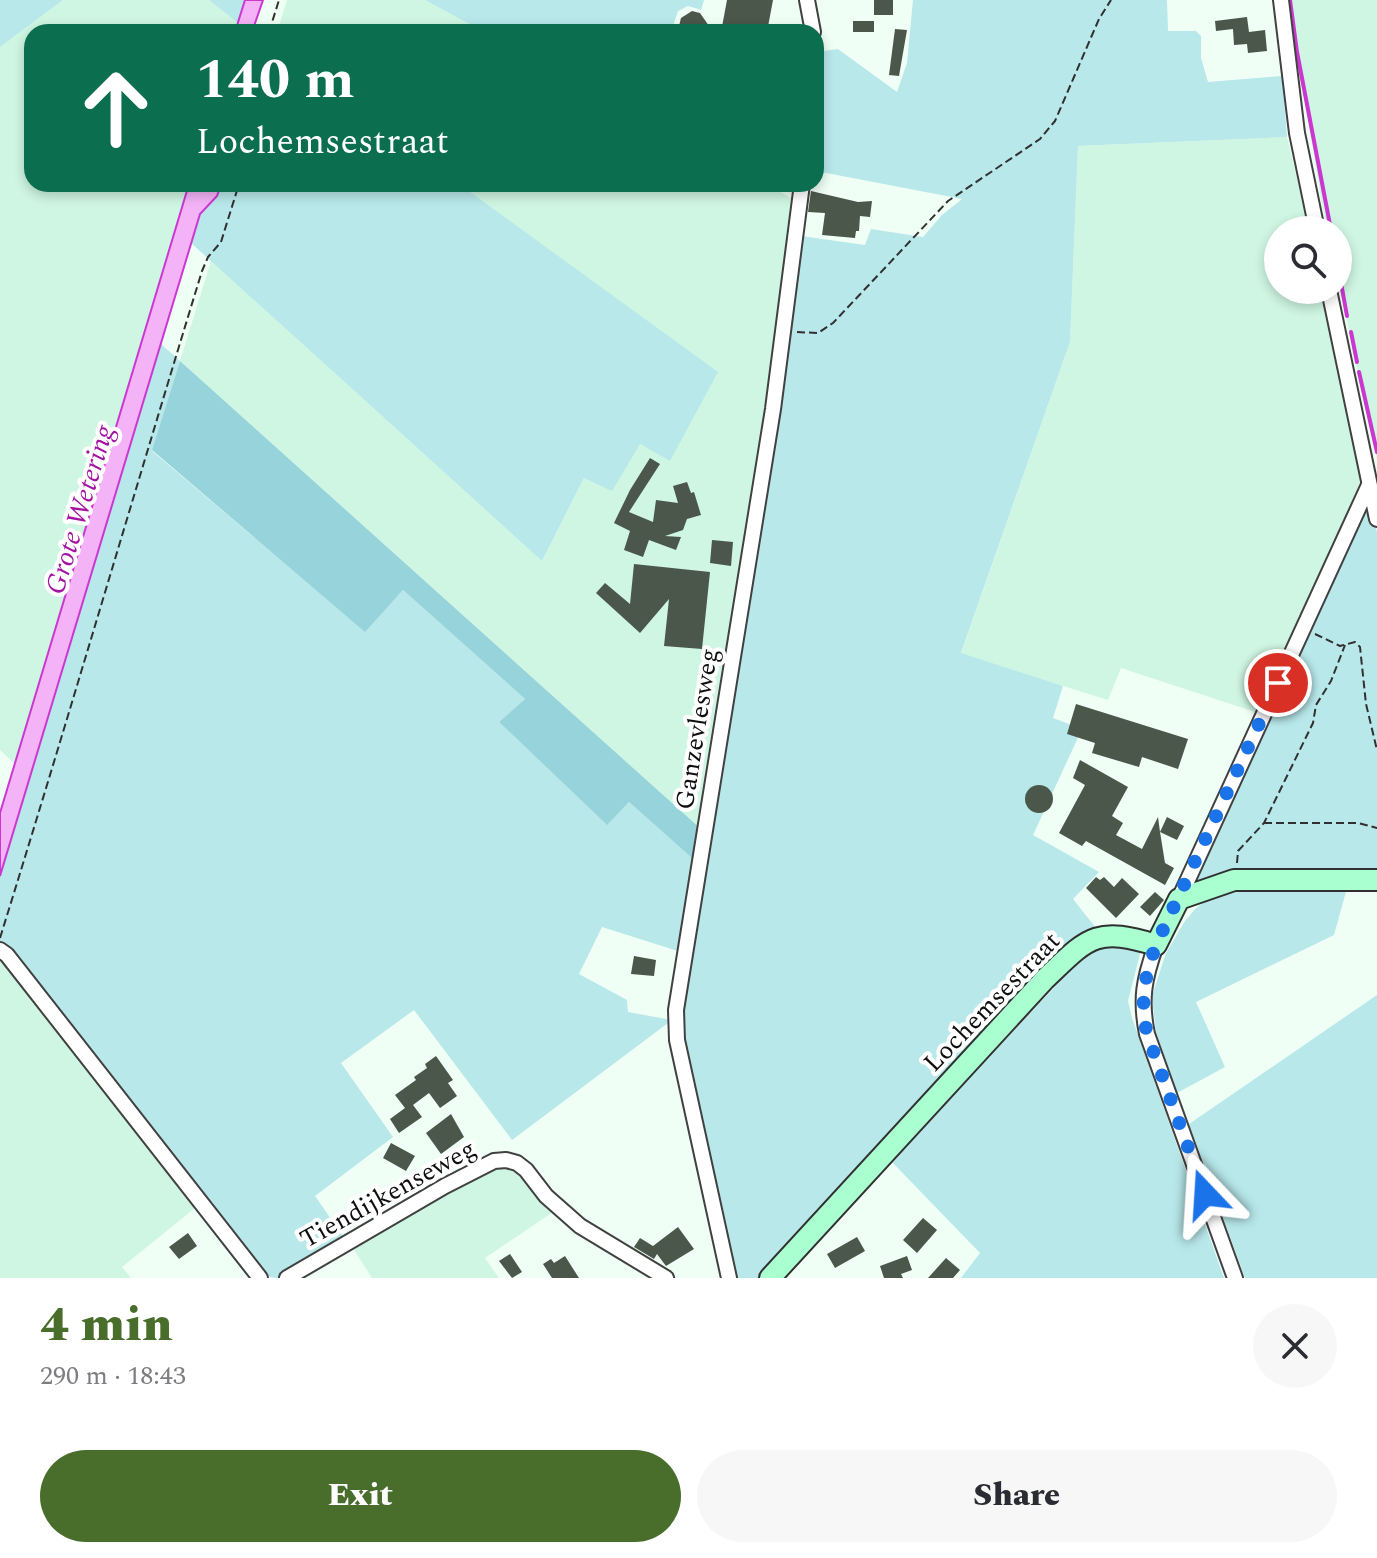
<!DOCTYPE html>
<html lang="en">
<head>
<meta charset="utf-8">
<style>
  :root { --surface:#fff; --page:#f7f7f7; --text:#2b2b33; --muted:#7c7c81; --accent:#496e2c }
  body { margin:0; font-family:Spectral,serif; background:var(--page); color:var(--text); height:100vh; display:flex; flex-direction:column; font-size:30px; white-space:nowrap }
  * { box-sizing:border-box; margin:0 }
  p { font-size:26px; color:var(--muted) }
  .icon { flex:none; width:44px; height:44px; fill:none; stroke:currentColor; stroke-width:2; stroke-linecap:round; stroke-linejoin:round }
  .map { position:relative; height:1278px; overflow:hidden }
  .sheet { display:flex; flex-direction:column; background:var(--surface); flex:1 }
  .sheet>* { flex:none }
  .hud { position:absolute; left:24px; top:24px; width:800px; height:168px; border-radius:24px; box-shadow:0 4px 12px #0003; background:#0b6e4f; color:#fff; overflow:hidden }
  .buttons { position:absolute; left:1264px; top:216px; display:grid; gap:16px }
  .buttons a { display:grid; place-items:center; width:88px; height:88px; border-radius:50%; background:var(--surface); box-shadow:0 4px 12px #0003; font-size:40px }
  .pin { position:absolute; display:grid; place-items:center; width:68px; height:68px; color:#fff; margin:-34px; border:4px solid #fff; border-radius:50%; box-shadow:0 2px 8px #0007 }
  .me { position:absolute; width:88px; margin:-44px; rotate:340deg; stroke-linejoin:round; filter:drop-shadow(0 0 6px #0008) }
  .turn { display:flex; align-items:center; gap:28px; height:168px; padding:0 40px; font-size:36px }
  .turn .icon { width:104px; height:104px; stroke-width:2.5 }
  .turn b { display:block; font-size:56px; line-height:68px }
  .round { display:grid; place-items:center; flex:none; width:84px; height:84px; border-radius:42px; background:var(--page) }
  .head { display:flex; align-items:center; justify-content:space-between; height:136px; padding:0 40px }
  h1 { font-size:48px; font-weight:800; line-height:60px; color:var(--accent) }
  .button { display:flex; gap:16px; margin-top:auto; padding:16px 40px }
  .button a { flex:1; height:92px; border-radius:48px; background:var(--accent); color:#fff; font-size:32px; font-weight:800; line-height:92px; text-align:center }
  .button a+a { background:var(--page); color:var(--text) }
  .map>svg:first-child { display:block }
</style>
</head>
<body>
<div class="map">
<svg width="1377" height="1278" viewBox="0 0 1377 1278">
  <rect width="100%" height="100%" fill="#effff5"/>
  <!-- farmland -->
  <g fill="#cff6e2">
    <polygon points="63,0 209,0 238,23 235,32 32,32 32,184 189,184 15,764 0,750 0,47"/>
    <polygon points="287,0 425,0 484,32 277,32"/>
    <polygon points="1289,0 1377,0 1377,460 1338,280 1338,230 1328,230 1322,204"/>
    <polygon points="1287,137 1309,230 1278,230 1278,290 1323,290 1362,478 1258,713 1121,668 1108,700 961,654 1070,342 1078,146"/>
    <polygon points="459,184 766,184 791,198 768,408 701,829 180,361 211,261 542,561 584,478 640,444 671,461 528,236"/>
    <polygon points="0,958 195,1208 122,1267 131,1278 0,1278"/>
    <polygon points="499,1163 513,1167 553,1212 485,1258 499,1278 372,1278 353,1248 481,1170"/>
  </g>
  <!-- green -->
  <g fill="#b8e8ea">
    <polygon points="0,0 63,0 0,47"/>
    <polygon points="209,0 245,0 238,23"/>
    <polygon points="425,0 704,0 701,10 688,6 678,11 673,26 679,32 484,32"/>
    <polygon points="913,0 1167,0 1168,31 1196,31 1201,36 1201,58 1208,82 1282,76 1287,137 1078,146 1070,342 961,653 1063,686 1053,718 1082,729 1033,835 1099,872 1073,899 1099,932 763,1278 737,1278 689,1068 684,1031 685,1004 784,385 801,236 865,245 871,229 923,237 942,215 962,199 816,171 816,114 823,51 838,49 897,92 907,63"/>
    <polygon points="221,184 459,184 718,372 670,461 640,444 612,491 584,478 542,561 191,243 200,214 213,200"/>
    <polygon points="161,344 180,361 152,451 365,631 403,590 525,699 499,722 606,824 629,802 693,859 681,952 602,927 579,974 627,1000 628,1012 672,1020 512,1140 414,1010 341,1063 393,1137 315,1196 345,1239 277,1278 270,1277 260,1266 10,950 0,944 0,876"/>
    <polygon points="1370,498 1377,533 1377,874 1199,887 1193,882"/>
    <polygon points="1347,888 1334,935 1196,1002 1225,1067 1177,1093 1156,1032 1152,996 1166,953 1185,921 1197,907 1222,892"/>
    <polygon points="1112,946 1141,950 1128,1001 1132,1018 1224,1278 961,1278 980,1253 891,1161 1082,958 1101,948"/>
    <polygon points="1377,995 1377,1278 1245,1278 1189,1124"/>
  </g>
  <!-- forest -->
  <polygon fill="#97d3db" points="180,361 701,829 693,859 629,802 607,825 499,722 525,699 403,590 365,632 152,450"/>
  <!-- water -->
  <g fill="#f4b3f7" stroke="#cb38d0" stroke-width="2">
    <polygon points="245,0 263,0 252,32 235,32"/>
    <polygon points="189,184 221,185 217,196 200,214 0,876 0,813"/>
  </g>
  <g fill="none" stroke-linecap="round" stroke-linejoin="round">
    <!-- stream -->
    <g stroke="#cb38d0" stroke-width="4">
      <polyline points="1290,0 1297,52 1331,230"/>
      <polyline points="1338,266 1347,316"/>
      <polyline points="1351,332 1357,362"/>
      <polyline points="1359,372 1377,452"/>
    </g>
  </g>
  <!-- building -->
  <g fill="#4b574a">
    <polygon points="727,0 773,0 767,32 721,32"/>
    <rect x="874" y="0" width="19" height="15"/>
    <polygon points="692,11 700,13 709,26 703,32 681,32 679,26 681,18"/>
    <polygon points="1247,17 1249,32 1265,30 1267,51 1248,53 1247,44 1234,45 1233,29 1216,31 1215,21"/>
    <rect x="853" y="21" width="21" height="11"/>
    <polygon points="895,29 907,30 899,76 889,75"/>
    <polygon points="811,191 858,202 872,201 870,217 860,216 859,231 856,231 855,238 822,235 825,213 808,212"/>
    <polygon points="650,458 660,464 629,512 653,522 656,500 678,503 673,486 687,482 691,493 694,492 701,515 687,519 683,530 665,536 681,537 676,550 649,540 643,557 624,550 630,531 614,523 630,490"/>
    <polygon points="712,540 733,542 731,566 710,563"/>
    <polygon points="634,564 710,572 702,649 664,646 669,599 640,633 596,593 605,583 630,604"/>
    <polygon points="1076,704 1188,739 1178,769 1142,757 1139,767 1092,753 1095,743 1067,734"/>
    <polygon points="1080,760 1128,787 1112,816 1123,823 1116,835 1142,849 1158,817 1160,832 1167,817 1184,826 1177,840 1160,832 1165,863 1174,868 1165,885 1086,841 1082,846 1059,833 1085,785 1073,778"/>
    <circle cx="1039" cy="799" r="14"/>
    <polygon points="1096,877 1100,880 1104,877 1114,887 1122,878 1139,894 1116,918 1086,888"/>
    <polygon points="1155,892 1164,900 1150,916 1140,907"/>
    <polygon points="634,956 656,960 654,976 631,974"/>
    <polygon points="436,1056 453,1080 448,1083 457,1096 440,1108 429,1093 413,1105 422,1117 399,1133 390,1119 405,1108 395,1095 416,1080 414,1077 427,1068 425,1064"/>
    <polygon points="451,1114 464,1137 441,1154 426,1133"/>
    <polygon points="391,1143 415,1156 406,1171 383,1158"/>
    <polygon points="923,1218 937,1230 917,1253 903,1240"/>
    <polygon points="678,1227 694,1249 666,1266 657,1254 654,1259 634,1247 640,1238 653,1246"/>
    <polygon points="188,1233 197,1246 179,1259 169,1247"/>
    <polygon points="857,1237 865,1251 835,1268 827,1254"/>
    <polygon points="510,1254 522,1272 512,1278 499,1261"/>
    <polygon points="565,1256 579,1278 552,1278 543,1264 551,1259 554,1263"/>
    <polygon points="907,1256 912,1270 901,1274 903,1278 884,1278 880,1266"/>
    <polygon points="946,1258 960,1270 953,1278 928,1278"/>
  </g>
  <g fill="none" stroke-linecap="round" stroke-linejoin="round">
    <defs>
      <g id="street">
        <polyline points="807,0 813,32"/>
        <polyline points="1281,0 1297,133 1317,230"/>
        <polyline points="1329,290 1377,519"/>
        <polyline points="1179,899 1369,485"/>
        <path d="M1156,945C1144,979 1140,999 1147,1034L1235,1278"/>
        <polyline points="0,950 7,955 260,1278"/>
        <polyline points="287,1278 445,1186 494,1161 506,1160 517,1163 526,1170 546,1196 580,1226 666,1278"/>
        <polyline points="729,1278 677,1040 676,1010 773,409 802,184"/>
      </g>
      <path id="secondary" d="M770,1278L1045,979C1088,938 1095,926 1156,945L1179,899L1234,880H1377"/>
    </defs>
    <!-- street casing -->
    <use href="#street" stroke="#414141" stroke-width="18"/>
    <!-- secondary casing -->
    <use href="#secondary" stroke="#303030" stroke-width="24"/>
    <!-- path -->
    <g stroke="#303030" stroke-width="2" stroke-dasharray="8 4" stroke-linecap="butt">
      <polyline points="269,32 279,0"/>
      <polyline points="797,332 818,333 833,323 948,201 1040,139 1055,121 1099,19 1111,0"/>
      <polyline points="1315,634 1340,646 1355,642 1360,647 1366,704 1377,750"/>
      <polyline points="1264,823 1358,823 1377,828"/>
      <polyline points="1237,863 1238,851 1264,823 1313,723 1316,705 1331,681 1345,645"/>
      <path d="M0,938C69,716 134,493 202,271L208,257L221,242L239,184"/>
    </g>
    <!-- street -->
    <use href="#street" stroke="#fff" stroke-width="14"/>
    <!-- secondary -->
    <use href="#secondary" stroke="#aaffd1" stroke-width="20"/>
  </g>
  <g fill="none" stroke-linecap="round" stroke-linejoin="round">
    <!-- route -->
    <path stroke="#1a73e8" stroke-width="14" stroke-dasharray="0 25.2" d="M1205,1194L1147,1034C1140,999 1144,979 1156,945L1278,683"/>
  </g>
  <g text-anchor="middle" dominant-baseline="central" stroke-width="8" stroke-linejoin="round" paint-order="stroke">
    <!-- street labels -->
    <g font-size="26" fill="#0e0e0e" stroke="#fff">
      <text transform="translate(697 729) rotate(-81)">Ganzevlesweg</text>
      <text transform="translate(992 1002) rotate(-46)">Lochemsestraat</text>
      <text transform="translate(388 1194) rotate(-29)">Tiendijkenseweg</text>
    </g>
    <!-- water labels -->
    <g font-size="28" font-style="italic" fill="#a314a2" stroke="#fff">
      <text transform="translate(80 510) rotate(-73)">Grote Wetering</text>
    </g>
  </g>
</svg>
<div class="buttons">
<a><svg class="icon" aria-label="search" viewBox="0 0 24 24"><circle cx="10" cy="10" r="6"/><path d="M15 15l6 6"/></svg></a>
</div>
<div class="pin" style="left:1278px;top:683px;background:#d93025"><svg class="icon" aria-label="arrive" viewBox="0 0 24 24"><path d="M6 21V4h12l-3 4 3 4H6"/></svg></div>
<svg class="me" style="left:1205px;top:1194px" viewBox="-20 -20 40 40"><path d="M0-17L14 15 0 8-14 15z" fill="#1a73e8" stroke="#fff" stroke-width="4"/></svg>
<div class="hud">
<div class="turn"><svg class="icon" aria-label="ahead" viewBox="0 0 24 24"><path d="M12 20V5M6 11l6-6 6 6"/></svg><div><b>140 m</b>Lochemsestraat</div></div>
</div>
</div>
<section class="sheet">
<div class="head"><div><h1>4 min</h1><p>290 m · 18:43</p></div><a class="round"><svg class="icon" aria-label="close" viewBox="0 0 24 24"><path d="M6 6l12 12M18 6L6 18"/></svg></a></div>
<div class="button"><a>Exit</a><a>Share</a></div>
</section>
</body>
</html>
